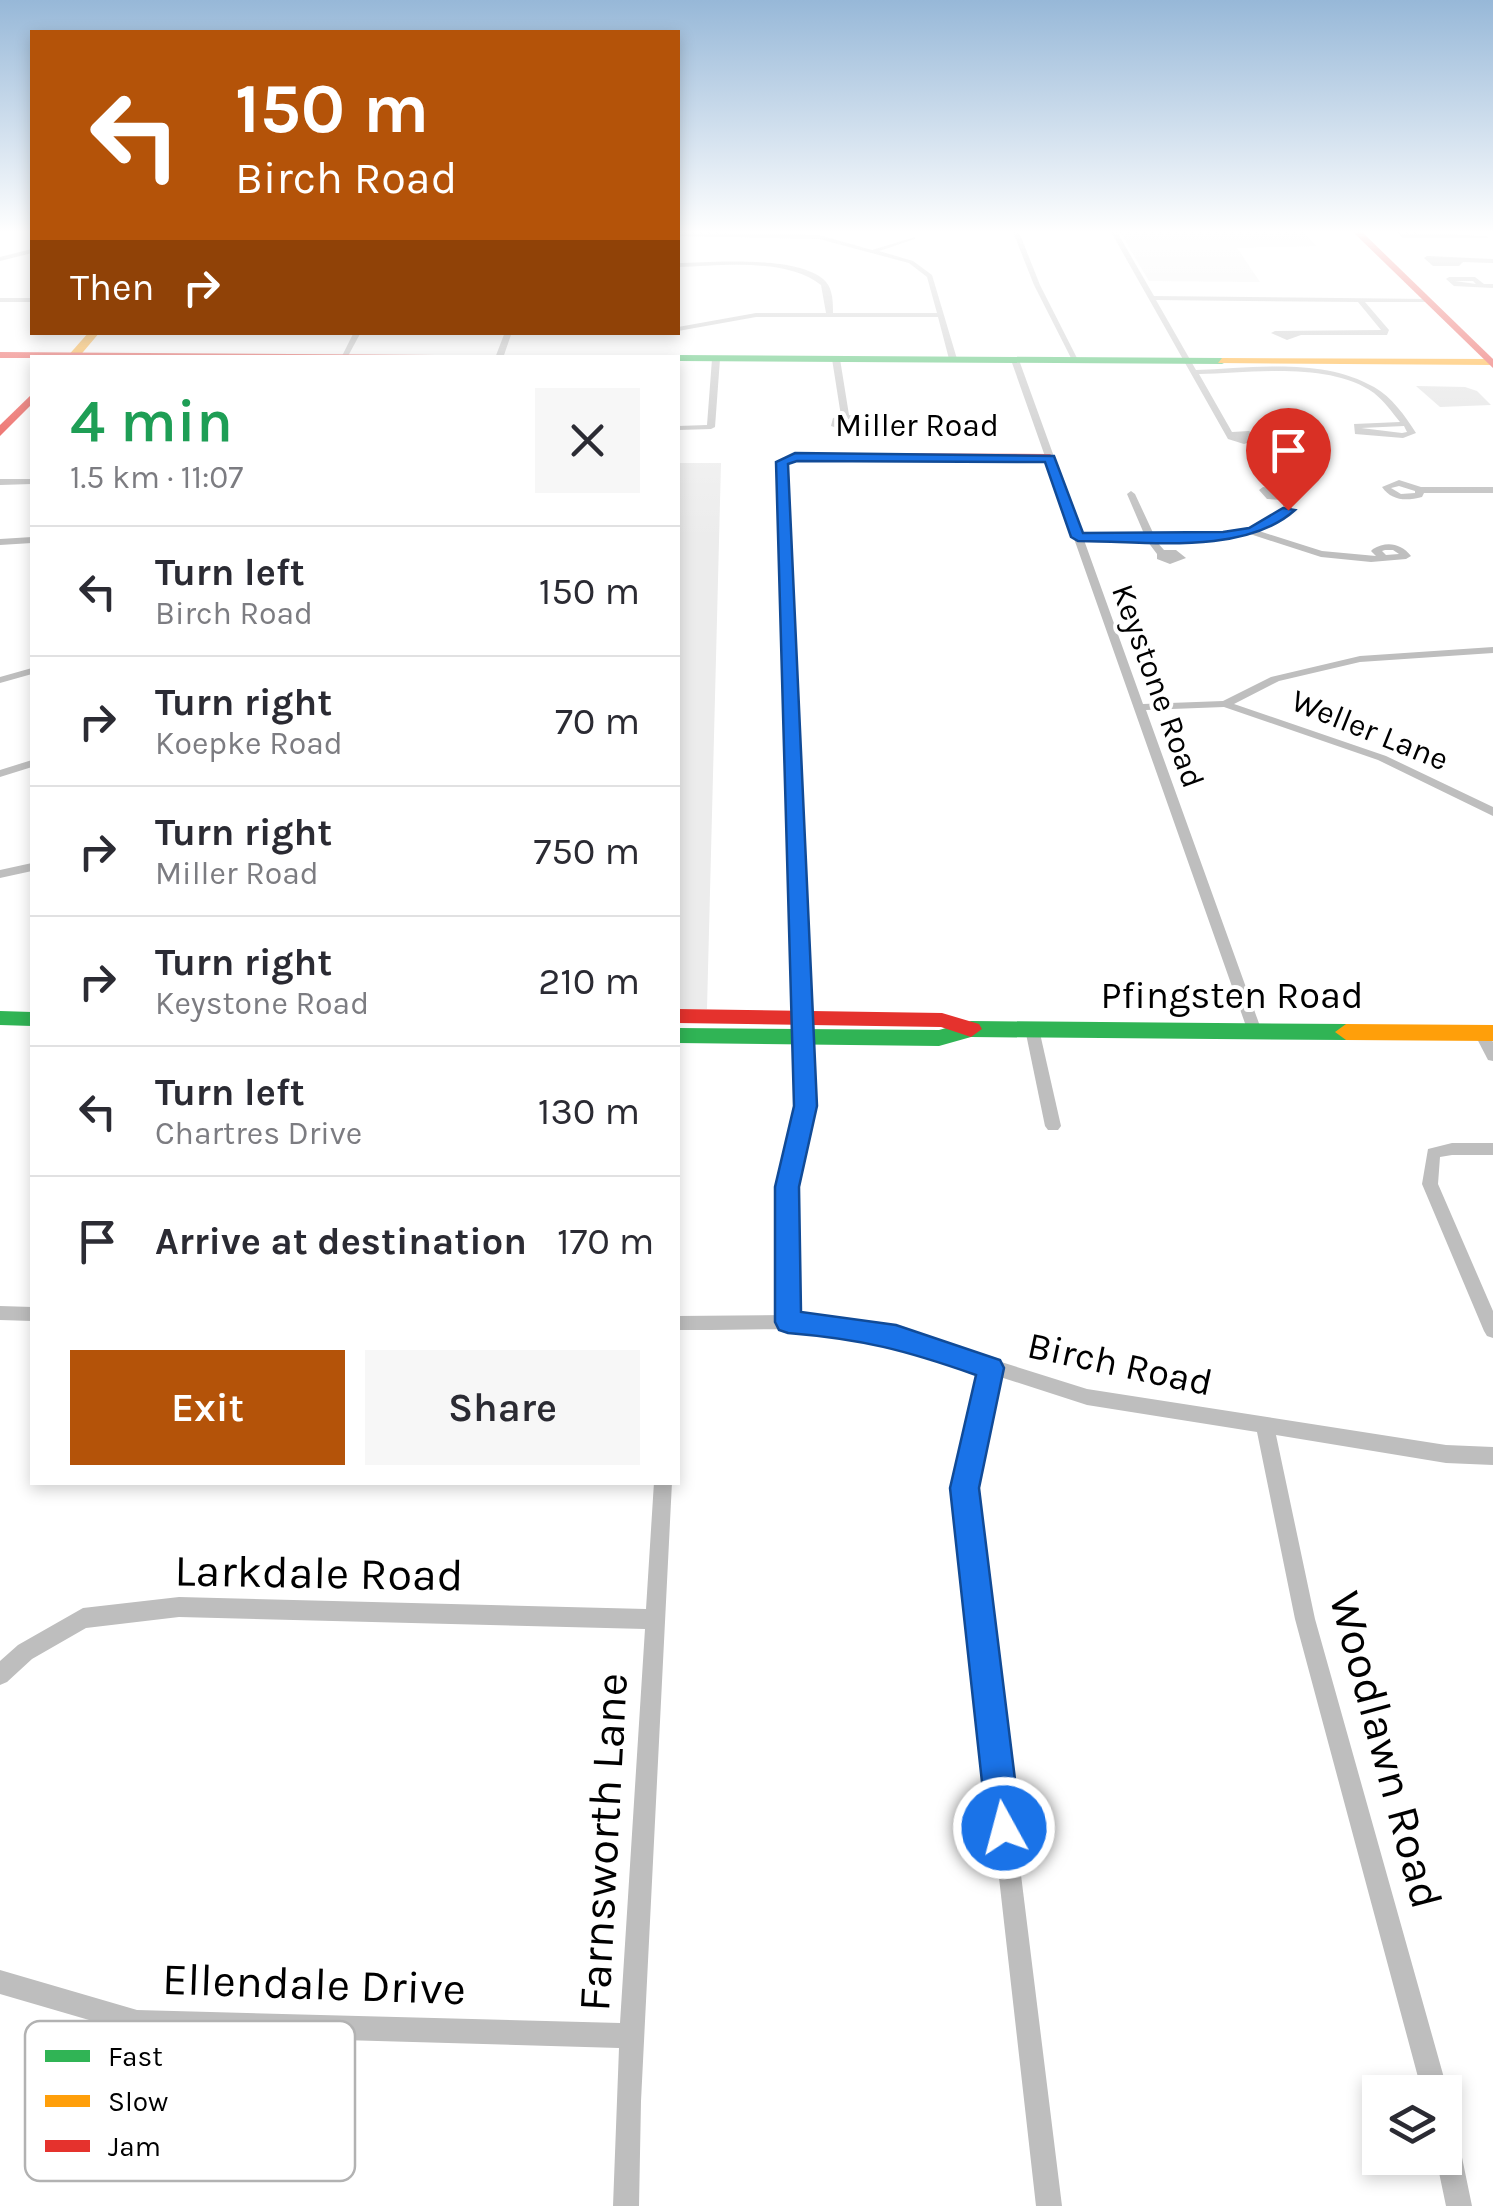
<!DOCTYPE html>
<html lang="en">
<head>
<meta charset="utf-8">
<style>
  :root { --surface:#fff; --page:#f7f7f7; --text:#2b2b33; --muted:#7c7c81; --line:#e1e1e2; --accent:#b45309 }
  body { margin:0; font-family:Karla,sans-serif; background:var(--page); color:var(--text); height:100vh; display:flex; flex-direction:column; font-size:38px; white-space:nowrap }
  * { box-sizing:border-box; margin:0 }
  p { font-size:32px; color:var(--muted) }
  .icon { flex:none; width:55px; height:55px; fill:none; stroke:currentColor; stroke-width:2; stroke-linecap:round; stroke-linejoin:round }
  .map { position:relative; flex:1; overflow:hidden }
  .drawer { position:absolute; left:30px; top:355px; width:650px; height:1130px; display:flex; flex-direction:column; background:var(--surface); border-radius:0px; box-shadow:0 5px 15px #0003 }
  .drawer>* { flex:none }
  .hud { position:absolute; left:30px; top:30px; width:650px; height:305px; border-radius:0px; box-shadow:0 5px 15px #0003; background:#b45309; color:#fff; overflow:hidden }
  .buttons { position:absolute; left:1362px; top:2075px; display:grid; gap:20px }
  .buttons a { display:grid; place-items:center; width:100px; height:100px; border-radius:0px; background:var(--surface); box-shadow:0 5px 15px #0003; font-size:50px }
  .pin { position:absolute; display:grid; place-items:center; width:85px; height:85px; color:#fff; margin:-102px -42px; border-radius:50% 50% 50% 0; rotate:-45deg; box-shadow:0 0 10px #0007 }
  .pin .icon { rotate:45deg }
  .me { position:absolute; width:110px; margin:-55px; rotate:353deg; stroke-linejoin:round; filter:drop-shadow(0 0 8px #0008) }
  .turn { display:flex; align-items:center; gap:35px; height:210px; padding:0 40px; font-size:45px }
  .turn .icon { width:130px; height:130px; stroke-width:2.5 }
  .turn b { display:block; font-size:70px; line-height:85px }
  .then { display:flex; align-items:center; height:95px; padding:0 40px; background:#0003; gap:20px; font-size:38px }
  .round { display:grid; place-items:center; flex:none; width:105px; height:105px; border-radius:0px; background:var(--page) }
  .head { display:flex; align-items:center; justify-content:space-between; height:170px; padding:0 40px }
  h1 { font-size:60px; font-weight:600; line-height:75px; color:#1e9e55 }
  .action { display:flex; gap:20px; margin-top:auto; padding:20px 40px }
  .action a { flex:1; height:115px; border-radius:0px; background:var(--accent); color:#fff; font-size:40px; font-weight:600; line-height:115px; text-align:center }
  .action a+a { background:var(--page); color:var(--text) }
  ul { padding:0; list-style:none }
  li { display:flex; align-items:center; gap:30px; height:130px; padding:0 40px; border-top:2px solid var(--line) }
  li div { flex:1 }
  li b { display:block; font-size:38px }
  li em { font-style:normal }
  .map>svg:first-child { display:block }
</style>
</head>
<body>
<div class="map">
<svg width="1493" height="2206" viewBox="0 0 1493 2206">
  <rect width="100%" height="100%" fill="#fff"/>
  <!-- green -->
  <g fill="#ececec">
    <polygon points="1120,232 1303,232 1316,246 1237,248 1260,282 1149,281"/>
    <polygon points="678,463 721,463 707,1009 678,1009"/>
  </g>
  <!-- building -->
  <polygon fill="#dfdfdf" points="1416,386 1465,387 1477,391 1491,405 1440,407"/>
  <g fill="none" stroke-linecap="round" stroke-linejoin="round">
    <!-- street -->
    <g fill="#bebebe" fill-rule="evenodd">
      <path d="M678,232L819,235L872,250L915,237V239L879,251L913,261L932,275L957,359L953,361L949,359L938,317H756L678,331V327L756,313H826L821,285C786,257 721,266 678,267V263C712,262 802,255 826,282C833,290 833,303 833,313H937L927,277L909,263L819,239L678,236Z"/>
      <polygon points="1013,232 1019,232 1040,285 1079,362 1072,360 1034,285"/>
      <path d="M1111,232H1117L1154,296L1428,299L1426,302H1365L1389,330L1387,335H1301L1287,340L1271,333L1275,331L1381,330L1358,302L1156,300L1196,370C1253,368 1322,357 1374,387C1392,397 1405,416 1416,433L1403,438L1355,434L1354,424L1400,422C1392,412 1384,401 1374,393C1330,361 1250,373 1199,374L1232,432L1249,431L1259,439L1244,444L1228,439ZM1404,426L1407,432L1402,433L1361,428Z"/>
      <polygon points="1396,232 1486,236 1489,238 1403,238"/>
      <polygon points="32,249 32,253 0,261 0,257"/>
      <polygon points="1427,256 1493,259 1493,263 1463,262 1459,266 1433,266 1424,258"/>
      <path d="M1449,277H1475L1484,284H1493V288L1454,286L1446,279ZM1455,281H1473L1476,284Z"/>
      <rect x="0" y="298" width="32" height="4"/>
      <polygon points="354,332 361,332 347,358 341,358"/>
      <polygon points="505,332 512,332 503,358 495,358"/>
      <polygon points="716,357 720,359 715,427 711,429 678,430 678,426 707,425 712,359"/>
      <path d="M836,357L840,359L849,415L863,417L869,425L850,432L831,426L833,418L841,416L832,359ZM846,419L857,421L860,424L850,427L839,425L840,421Z"/>
      <path d="M1015,358L1019,360L1082,534L1145,536L1127,494L1131,491L1135,494L1155,537C1200,537 1245,537 1283,510V500L1267,499L1259,490L1263,487L1290,490L1292,511L1273,526L1259,531L1322,551L1376,556L1371,551L1373,549C1386,541 1401,543 1411,556L1406,559L1371,562L1321,557L1250,534L1218,540L1157,542L1164,550H1176L1186,558L1170,564L1157,559V554L1148,542L1084,540L1143,704L1223,701L1271,677L1360,656L1493,647V653L1360,662L1279,681L1234,704L1386,756L1493,807V816L1378,760L1224,707L1146,710L1261,1029L1259,1033H1249L1247,1029L1011,360ZM1385,550H1393L1399,554L1386,555L1382,551Z"/>
      <polygon points="0,479 32,479 32,484 0,485"/>
      <path d="M1399,480L1421,487H1493V493H1424L1422,497C1406,501 1392,501 1382,487ZM1399,486L1415,491V493L1401,494L1391,488Z"/>
      <polygon points="32,537 32,543 0,545 0,539"/>
      <polygon points="32,668 32,674 0,683 0,677"/>
      <polygon points="32,760 32,767 0,777 0,770"/>
      <polygon points="32,863 32,871 0,878 0,870"/>
      <polygon points="1032,1024 1039,1029 1061,1126 1058,1130 1048,1130 1045,1126 1025,1029"/>
      <polygon points="1481,1028 1486,1029 1493,1042 1493,1061 1488,1060 1474,1033"/>
      <polygon points="1452,1143 1493,1143 1493,1155 1452,1155 1440,1157 1438,1184 1493,1311 1493,1338 1487,1336 1484,1331 1422,1184 1428,1149"/>
      <polygon points="0,1306 32,1307 32,1321 0,1320"/>
      <path d="M788,1315L858,1321L896,1329L1087,1389L1446,1445L1493,1447V1465L1446,1463L1276,1435L1315,1619L1448,2092L1445,2098V2092H1422L1295,1619L1257,1432L1087,1405L997,1376L973,1487L1062,2206H1036L955,1487L981,1371C941,1358 903,1344 862,1336C802,1325 739,1331 678,1330V1316Z"/>
      <polygon points="654,1482 672,1482 641,2101 639,2206 613,2206 619,2048 137,2034 0,1994 0,1970 137,2010 620,2023 645,1629 179,1617 86,1628 32,1659 7,1682 0,1685 0,1661 18,1645 83,1608 179,1597 646,1609"/>
      <polygon points="1445,2125 1454,2129 1458,2138 1472,2206 1446,2206 1436,2158 1445,2158"/>
    </g>
    <!-- fast -->
    <g fill="#30b455" fill-rule="evenodd">
      <polygon points="678,355 1222,358 1228,361 1222,364 678,361 673,358"/>
      <polygon points="0,1011 32,1012 32,1026 0,1025"/>
      <polygon points="971,1021 1346,1024 1357,1032 1346,1040 971,1037 939,1046 678,1043 678,1028 939,1030"/>
    </g>
    <!-- slow -->
    <g fill="#ff9f0a" fill-rule="evenodd">
      <polygon points="89,332 100,332 78,358 66,358"/>
      <polygon points="1222,358 1493,359 1493,365 1218,363"/>
      <polygon points="786,457 792,461 788,464 817,1106 799,1187 801,1322 797,1330 788,1333 779,1330 775,1322 775,1187 795,1106 776,462"/>
      <polygon points="1346,1024 1493,1025 1493,1041 1346,1040 1335,1032"/>
    </g>
    <!-- jam -->
    <g fill="#e5322d" fill-rule="evenodd">
      <polygon points="1353,232 1362,232 1493,359 1493,368"/>
      <polygon points="0,352 435,355 440,358 0,358"/>
      <polygon points="32,394 32,404 0,436 0,425"/>
      <polygon points="795,453 1050,454 1056,458 1050,462 797,461 786,465 780,461"/>
      <polygon points="678,1009 942,1013 979,1024 982,1029 971,1037 941,1027 678,1023"/>
    </g>
  </g>
  <!-- sky -->
  <linearGradient id="sky" x2="0" y2="1"><stop stop-color="#97b8d8"/><stop offset="0.43" stop-color="#fff"/><stop offset="1" stop-color="#fff" stop-opacity="0"/></linearGradient>
  <rect width="1493" height="540" fill="url(#sky)"/>
  <!-- route -->
  <path fill="#1a73e8" stroke="#114b97" stroke-width="2.5" d="M795,453L1054,456L1083,533L1223,532L1249,528L1283,508L1295,510C1244,556 1143,541 1078,541L1071,537L1045,462L797,461L788,464L817,1106L799,1187L801,1312L896,1325L1000,1360L1004,1368L979,1488L1021,1828L1016,1840L1004,1845L992,1840L987,1828L950,1488L976,1375C905,1350 862,1339 788,1333L779,1330L775,1322V1187L794,1106L776,462Z"/>
  <g text-anchor="middle" dominant-baseline="central" stroke-width="8" stroke-linejoin="round" paint-order="stroke">
    <!-- far-street labels -->
    <g font-size="32" fill="#000" stroke="#fff">
      <text x="917" y="425">Miller Road</text>
      <text transform="translate(1158 686) rotate(70)">Keystone Road</text>
      <text transform="translate(1370 730) rotate(22)">Weller Lane</text>
    </g>
    <!-- street labels -->
    <g font-size="38" fill="#000" stroke="#fff">
      <text x="1232" y="995">Pfingsten Road</text>
      <text transform="translate(1120 1364) rotate(12)">Birch Road</text>
    </g>
    <!-- near-street labels -->
    <g font-size="45" fill="#000" stroke="#fff">
      <text transform="translate(319 1573) rotate(1)">Larkdale Road</text>
      <text transform="translate(1386 1750) rotate(75)">Woodlawn Road</text>
      <text transform="translate(603 1842) rotate(-87)">Farnsworth Lane</text>
      <text transform="translate(314 1984) rotate(2)">Ellendale Drive</text>
    </g>
  </g>
  <!-- legend -->
  <rect x="25" y="2021" width="330" height="160" rx="15" fill="#fff" stroke="#b2b2b2" stroke-width="2.5"/>
  <rect x="45" y="2050" width="45" height="12" fill="#30b455"/>
  <rect x="45" y="2095" width="45" height="12" fill="#ff9f0a"/>
  <rect x="45" y="2140" width="45" height="12" fill="#e5322d"/>
  <g font-size="28" fill="#000">
    <text x="108" y="2066">Fast</text>
    <text x="108" y="2111">Slow</text>
    <text x="108" y="2156">Jam</text>
  </g>
</svg>
<div class="buttons">
<a><svg class="icon" aria-label="layers" viewBox="0 0 24 24"><path d="M12 4l9 5-9 5-9-5zM3 14l9 5 9-5"/></svg></a>
</div>
<div class="pin" style="left:1288px;top:510px;background:#d93025"><svg class="icon" aria-label="arrive" viewBox="0 0 24 24"><path d="M6 21V4h12l-3 4 3 4H6"/></svg></div>
<svg class="me" style="left:1004px;top:1828px" viewBox="-20 -20 40 40"><circle r="17" fill="#1a73e8" stroke="#fff" stroke-width="3"/><path d="M0-11L8 9 0 5-8 9z" fill="#fff"/></svg>
<div class="hud">
<div class="turn"><svg class="icon" aria-label="left" viewBox="0 0 24 24"><path d="M17 20v-9H6M10 6l-5 5 5 5"/></svg><div><b>150 m</b>Birch Road</div></div>
<div class="then">Then<svg class="icon" aria-label="right" viewBox="0 0 24 24"><path d="M7 20v-9h11M14 6l5 5-5 5"/></svg></div>
</div>
<section class="drawer">
<div class="head"><div><h1>4 min</h1><p>1.5 km · 11:07</p></div><a class="round"><svg class="icon" aria-label="close" viewBox="0 0 24 24"><path d="M6 6l12 12M18 6L6 18"/></svg></a></div>
<ul>
<li><svg class="icon" aria-label="left" viewBox="0 0 24 24"><path d="M17 20v-9H6M10 6l-5 5 5 5"/></svg><div><b>Turn left</b><p>Birch Road</p></div><em>150 m</em></li>
<li><svg class="icon" aria-label="right" viewBox="0 0 24 24"><path d="M7 20v-9h11M14 6l5 5-5 5"/></svg><div><b>Turn right</b><p>Koepke Road</p></div><em>70 m</em></li>
<li><svg class="icon" aria-label="right" viewBox="0 0 24 24"><path d="M7 20v-9h11M14 6l5 5-5 5"/></svg><div><b>Turn right</b><p>Miller Road</p></div><em>750 m</em></li>
<li><svg class="icon" aria-label="right" viewBox="0 0 24 24"><path d="M7 20v-9h11M14 6l5 5-5 5"/></svg><div><b>Turn right</b><p>Keystone Road</p></div><em>210 m</em></li>
<li><svg class="icon" aria-label="left" viewBox="0 0 24 24"><path d="M17 20v-9H6M10 6l-5 5 5 5"/></svg><div><b>Turn left</b><p>Chartres Drive</p></div><em>130 m</em></li>
<li><svg class="icon" aria-label="arrive" viewBox="0 0 24 24"><path d="M6 21V4h12l-3 4 3 4H6"/></svg><div><b>Arrive at destination</b></div><em>170 m</em></li>
</ul>
<div class="action"><a>Exit</a><a>Share</a></div>
</section>
</div>
</body>
</html>
